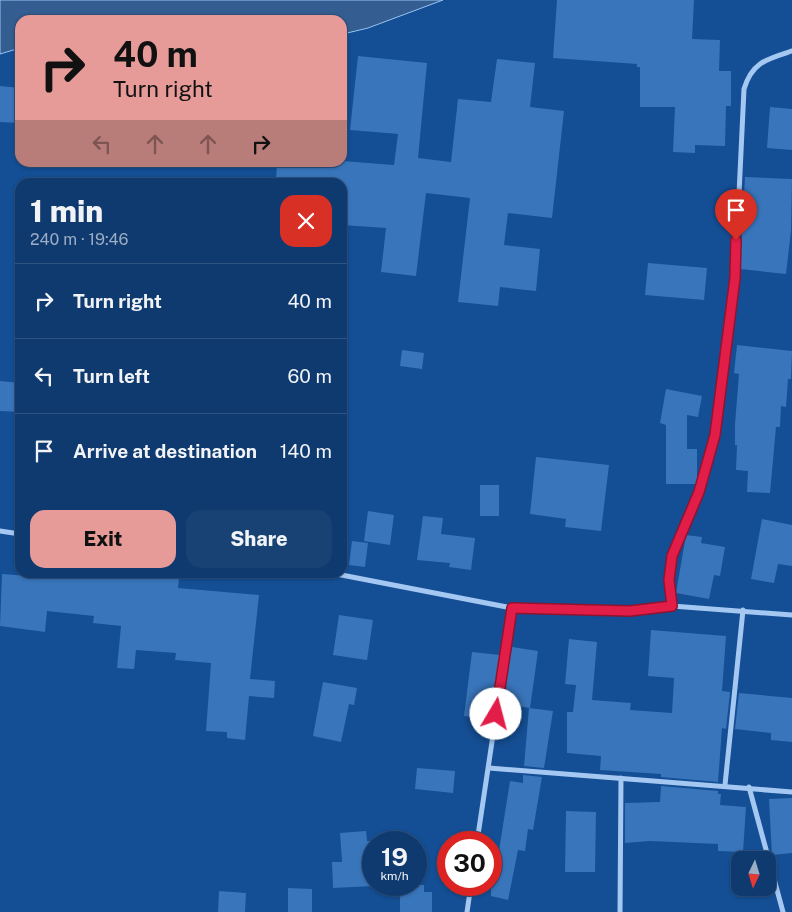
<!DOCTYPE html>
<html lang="en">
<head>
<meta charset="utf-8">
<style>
  :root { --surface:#0f3a6f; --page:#184174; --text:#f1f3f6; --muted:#9badc3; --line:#2f5482; --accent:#e69b98 }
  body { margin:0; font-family:"Public Sans",sans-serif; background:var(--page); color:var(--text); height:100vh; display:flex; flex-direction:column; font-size:19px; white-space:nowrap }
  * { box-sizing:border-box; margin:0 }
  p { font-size:16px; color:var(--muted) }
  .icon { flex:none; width:28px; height:28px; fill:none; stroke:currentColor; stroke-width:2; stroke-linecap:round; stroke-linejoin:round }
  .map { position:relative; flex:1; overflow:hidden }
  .side { position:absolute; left:15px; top:178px; width:332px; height:400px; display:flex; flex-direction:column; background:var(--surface); border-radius:15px; box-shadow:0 1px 4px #0004,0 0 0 1px var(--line) }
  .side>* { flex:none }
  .guide { position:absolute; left:15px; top:15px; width:332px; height:152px; border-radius:15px; box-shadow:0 1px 4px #0004,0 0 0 1px var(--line); background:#e69b98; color:#111; overflow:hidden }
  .needle { width:32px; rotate:184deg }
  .controls { position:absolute; left:731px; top:851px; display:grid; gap:10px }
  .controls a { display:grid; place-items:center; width:45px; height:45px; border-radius:10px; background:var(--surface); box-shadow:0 1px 4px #0004,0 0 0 1px var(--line); font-size:25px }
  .speed { position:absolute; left:362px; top:831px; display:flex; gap:10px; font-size:25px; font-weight:700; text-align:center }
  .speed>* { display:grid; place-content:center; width:65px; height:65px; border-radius:50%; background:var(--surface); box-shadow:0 1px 4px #0004,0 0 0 1px var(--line); line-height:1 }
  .speed small { font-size:12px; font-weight:400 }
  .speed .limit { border:8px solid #d22; background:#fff; color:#111 }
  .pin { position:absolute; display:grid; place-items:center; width:42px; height:42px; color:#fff; margin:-51px -21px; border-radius:50% 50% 50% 0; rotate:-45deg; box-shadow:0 0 5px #0007 }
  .pin .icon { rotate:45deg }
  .me { position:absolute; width:55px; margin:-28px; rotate:8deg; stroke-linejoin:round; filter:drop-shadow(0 0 4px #0008) }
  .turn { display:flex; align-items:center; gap:18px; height:105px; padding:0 15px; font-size:22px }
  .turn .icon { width:65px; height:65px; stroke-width:2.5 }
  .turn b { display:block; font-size:35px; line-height:42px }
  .lanes { display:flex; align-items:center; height:48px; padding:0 15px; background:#0003; justify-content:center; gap:25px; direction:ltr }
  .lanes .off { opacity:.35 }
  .round { display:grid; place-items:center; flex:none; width:52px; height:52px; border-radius:15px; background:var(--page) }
  .summary { display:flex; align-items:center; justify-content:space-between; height:85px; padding:0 15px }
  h1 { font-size:30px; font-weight:800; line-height:38px }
  .primary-button { display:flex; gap:10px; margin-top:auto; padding:10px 15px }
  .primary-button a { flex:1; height:58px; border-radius:15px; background:var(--accent); color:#111; font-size:20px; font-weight:800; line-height:58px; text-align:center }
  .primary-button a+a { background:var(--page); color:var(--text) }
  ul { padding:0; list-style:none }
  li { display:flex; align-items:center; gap:15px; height:75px; padding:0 15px; border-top:1px solid var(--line) }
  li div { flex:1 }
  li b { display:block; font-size:19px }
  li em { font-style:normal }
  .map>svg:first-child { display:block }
</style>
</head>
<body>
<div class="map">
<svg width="792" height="912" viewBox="0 0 792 912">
  <rect width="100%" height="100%" fill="#144e94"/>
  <!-- water -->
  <polygon fill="#345e91" stroke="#96c4f4" points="0,0 443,0 368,28 343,34 342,20 20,20 20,48 0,54"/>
  <!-- building -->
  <g fill="#3975bb">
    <polygon points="557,0 694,0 692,39 720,40 719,71 731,71 731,106 726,106 725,146 695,145 695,153 673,152 675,107 640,107 640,67 637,67 637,64 553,58"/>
    <polygon points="358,56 427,63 418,158 451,162 458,99 491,102 497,59 535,63 530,107 564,111 552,218 508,213 504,245 540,249 536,291 500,287 498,306 458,302 470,198 426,193 416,276 381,272 386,228 342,225 342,182 276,182 277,162 342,162 342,161 394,165 398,134 350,130"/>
    <polygon points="0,86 20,88 20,123 0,122"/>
    <polygon points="770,107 792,109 792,150 767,148"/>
    <polygon points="745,177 792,179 791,231 786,274 740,269"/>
    <polygon points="648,263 707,268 704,300 645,295"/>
    <polygon points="737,345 792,351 791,379 788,379 786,407 781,406 780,427 776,427 770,493 747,492 748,471 736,470 737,445 735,445 735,424 739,374 734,373"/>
    <polygon points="402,350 424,353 422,369 400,366"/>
    <polygon points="0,381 20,383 20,412 0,411"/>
    <polygon points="666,389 702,396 698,417 687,415 687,449 697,449 697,484 666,484 666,425 660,423"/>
    <polygon points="536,457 609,465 601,531 565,527 566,519 530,514"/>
    <rect x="480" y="485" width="19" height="31"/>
    <polygon points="368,511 394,515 390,545 364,541"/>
    <polygon points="423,516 443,518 441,534 475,538 471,570 449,567 450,563 417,560"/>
    <polygon points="762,519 792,525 792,566 778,564 774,583 751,579"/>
    <polygon points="686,535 702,537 701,543 725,547 720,576 714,575 709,599 676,593"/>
    <polygon points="352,541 368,543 365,567 349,565"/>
    <polygon points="29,572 69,572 98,576 99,572 119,572 179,579 178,588 259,595 250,679 275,681 274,698 249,696 245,740 227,738 227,732 206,731 211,663 175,660 176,653 136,650 134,669 117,668 121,626 93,623 94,616 47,611 45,632 0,626 2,574 29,576"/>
    <polygon points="339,615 373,620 367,660 333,655"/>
    <polygon points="651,630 726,636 722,691 730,692 726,729 722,728 718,782 661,777 661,774 600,770 601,756 567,753 567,712 573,712 576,685 565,684 569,639 597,642 592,700 631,703 630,710 672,713 674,678 648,676"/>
    <polygon points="512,647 538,651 530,708 502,704"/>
    <polygon points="472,652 500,655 491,720 464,716"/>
    <polygon points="323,682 357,688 354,705 349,704 341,742 313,736"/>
    <polygon points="739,693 792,698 792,742 771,740 771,733 735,729"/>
    <polygon points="529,708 553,711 544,768 524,766"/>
    <polygon points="417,768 455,771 453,793 415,789"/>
    <polygon points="523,775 542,777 533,830 528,829 525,851 518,850 508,900 491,896 491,862 497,863 510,781 523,783"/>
    <polygon points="661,786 718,791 718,794 721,794 720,805 746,807 743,852 718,851 718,844 650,841 625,843 625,803 660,802"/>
    <polygon points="792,798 792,853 772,855 769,799"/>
    <polygon points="566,811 596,812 595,872 565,872"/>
    <polygon points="366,831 367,841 374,841 374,886 333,888 332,862 342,862 340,833"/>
    <polygon points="400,885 424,885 424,892 432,892 432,912 400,912"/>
    <polygon points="288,888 312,889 312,912 288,912"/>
    <polygon points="219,891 246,893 245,912 218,912"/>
  </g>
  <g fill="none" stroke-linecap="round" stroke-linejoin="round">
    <!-- minor -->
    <g stroke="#a4c8f2" stroke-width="5">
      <polyline points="0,531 20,534"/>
      <polyline points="326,572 512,608 630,611 672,606 792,615"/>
      <path d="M672,606L669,580L673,556L699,492L715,435L735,278L744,89C752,62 767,59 792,51"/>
      <polyline points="489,768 792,792"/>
      <polyline points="725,785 743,610"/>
      <polyline points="749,787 783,912"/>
      <polyline points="477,842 512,608"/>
      <polyline points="467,912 471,885"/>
      <polyline points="620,912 621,778"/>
    </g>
  </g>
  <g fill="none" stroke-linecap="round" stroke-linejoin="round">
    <defs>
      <polyline id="route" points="496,714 512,608 630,611 672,606 669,580 672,556 699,492 715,435 735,278 736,240"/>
    </defs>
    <!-- route casing -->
    <use href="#route" stroke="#92132f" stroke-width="12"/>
    <!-- route -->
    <use href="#route" stroke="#e11d48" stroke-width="9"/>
  </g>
</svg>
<div class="controls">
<a><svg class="needle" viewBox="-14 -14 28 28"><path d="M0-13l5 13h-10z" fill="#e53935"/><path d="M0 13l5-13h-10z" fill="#9badc3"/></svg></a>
</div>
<div class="speed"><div>19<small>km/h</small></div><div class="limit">30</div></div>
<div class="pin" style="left:736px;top:240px;background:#d93025"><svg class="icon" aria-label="arrive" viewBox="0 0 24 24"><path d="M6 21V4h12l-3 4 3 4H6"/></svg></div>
<svg class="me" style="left:496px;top:714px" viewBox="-20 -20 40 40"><circle r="19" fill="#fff"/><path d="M0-13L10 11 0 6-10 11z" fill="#e11d48"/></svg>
<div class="guide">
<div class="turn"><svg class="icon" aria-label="right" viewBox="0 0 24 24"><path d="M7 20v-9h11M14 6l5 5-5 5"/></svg><div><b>40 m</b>Turn right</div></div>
<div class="lanes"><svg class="icon off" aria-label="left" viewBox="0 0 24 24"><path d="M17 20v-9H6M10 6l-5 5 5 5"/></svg><svg class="icon off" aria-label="ahead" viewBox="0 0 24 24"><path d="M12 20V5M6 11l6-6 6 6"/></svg><svg class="icon off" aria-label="ahead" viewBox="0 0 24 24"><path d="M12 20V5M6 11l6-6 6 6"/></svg><svg class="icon" aria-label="right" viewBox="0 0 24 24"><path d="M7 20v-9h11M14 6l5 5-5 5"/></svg></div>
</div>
<section class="side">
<div class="summary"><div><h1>1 min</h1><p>240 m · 19:46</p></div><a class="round" style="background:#d93025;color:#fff"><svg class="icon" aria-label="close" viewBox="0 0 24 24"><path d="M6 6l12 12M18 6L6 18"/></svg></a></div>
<ul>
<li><svg class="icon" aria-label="right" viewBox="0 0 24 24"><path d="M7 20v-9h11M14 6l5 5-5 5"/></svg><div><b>Turn right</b></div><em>40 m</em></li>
<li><svg class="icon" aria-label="left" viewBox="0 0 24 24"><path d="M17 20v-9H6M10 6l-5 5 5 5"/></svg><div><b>Turn left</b></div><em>60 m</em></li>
<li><svg class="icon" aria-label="arrive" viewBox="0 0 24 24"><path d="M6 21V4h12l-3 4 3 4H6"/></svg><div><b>Arrive at destination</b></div><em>140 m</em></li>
</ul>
<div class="primary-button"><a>Exit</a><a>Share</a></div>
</section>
</div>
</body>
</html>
